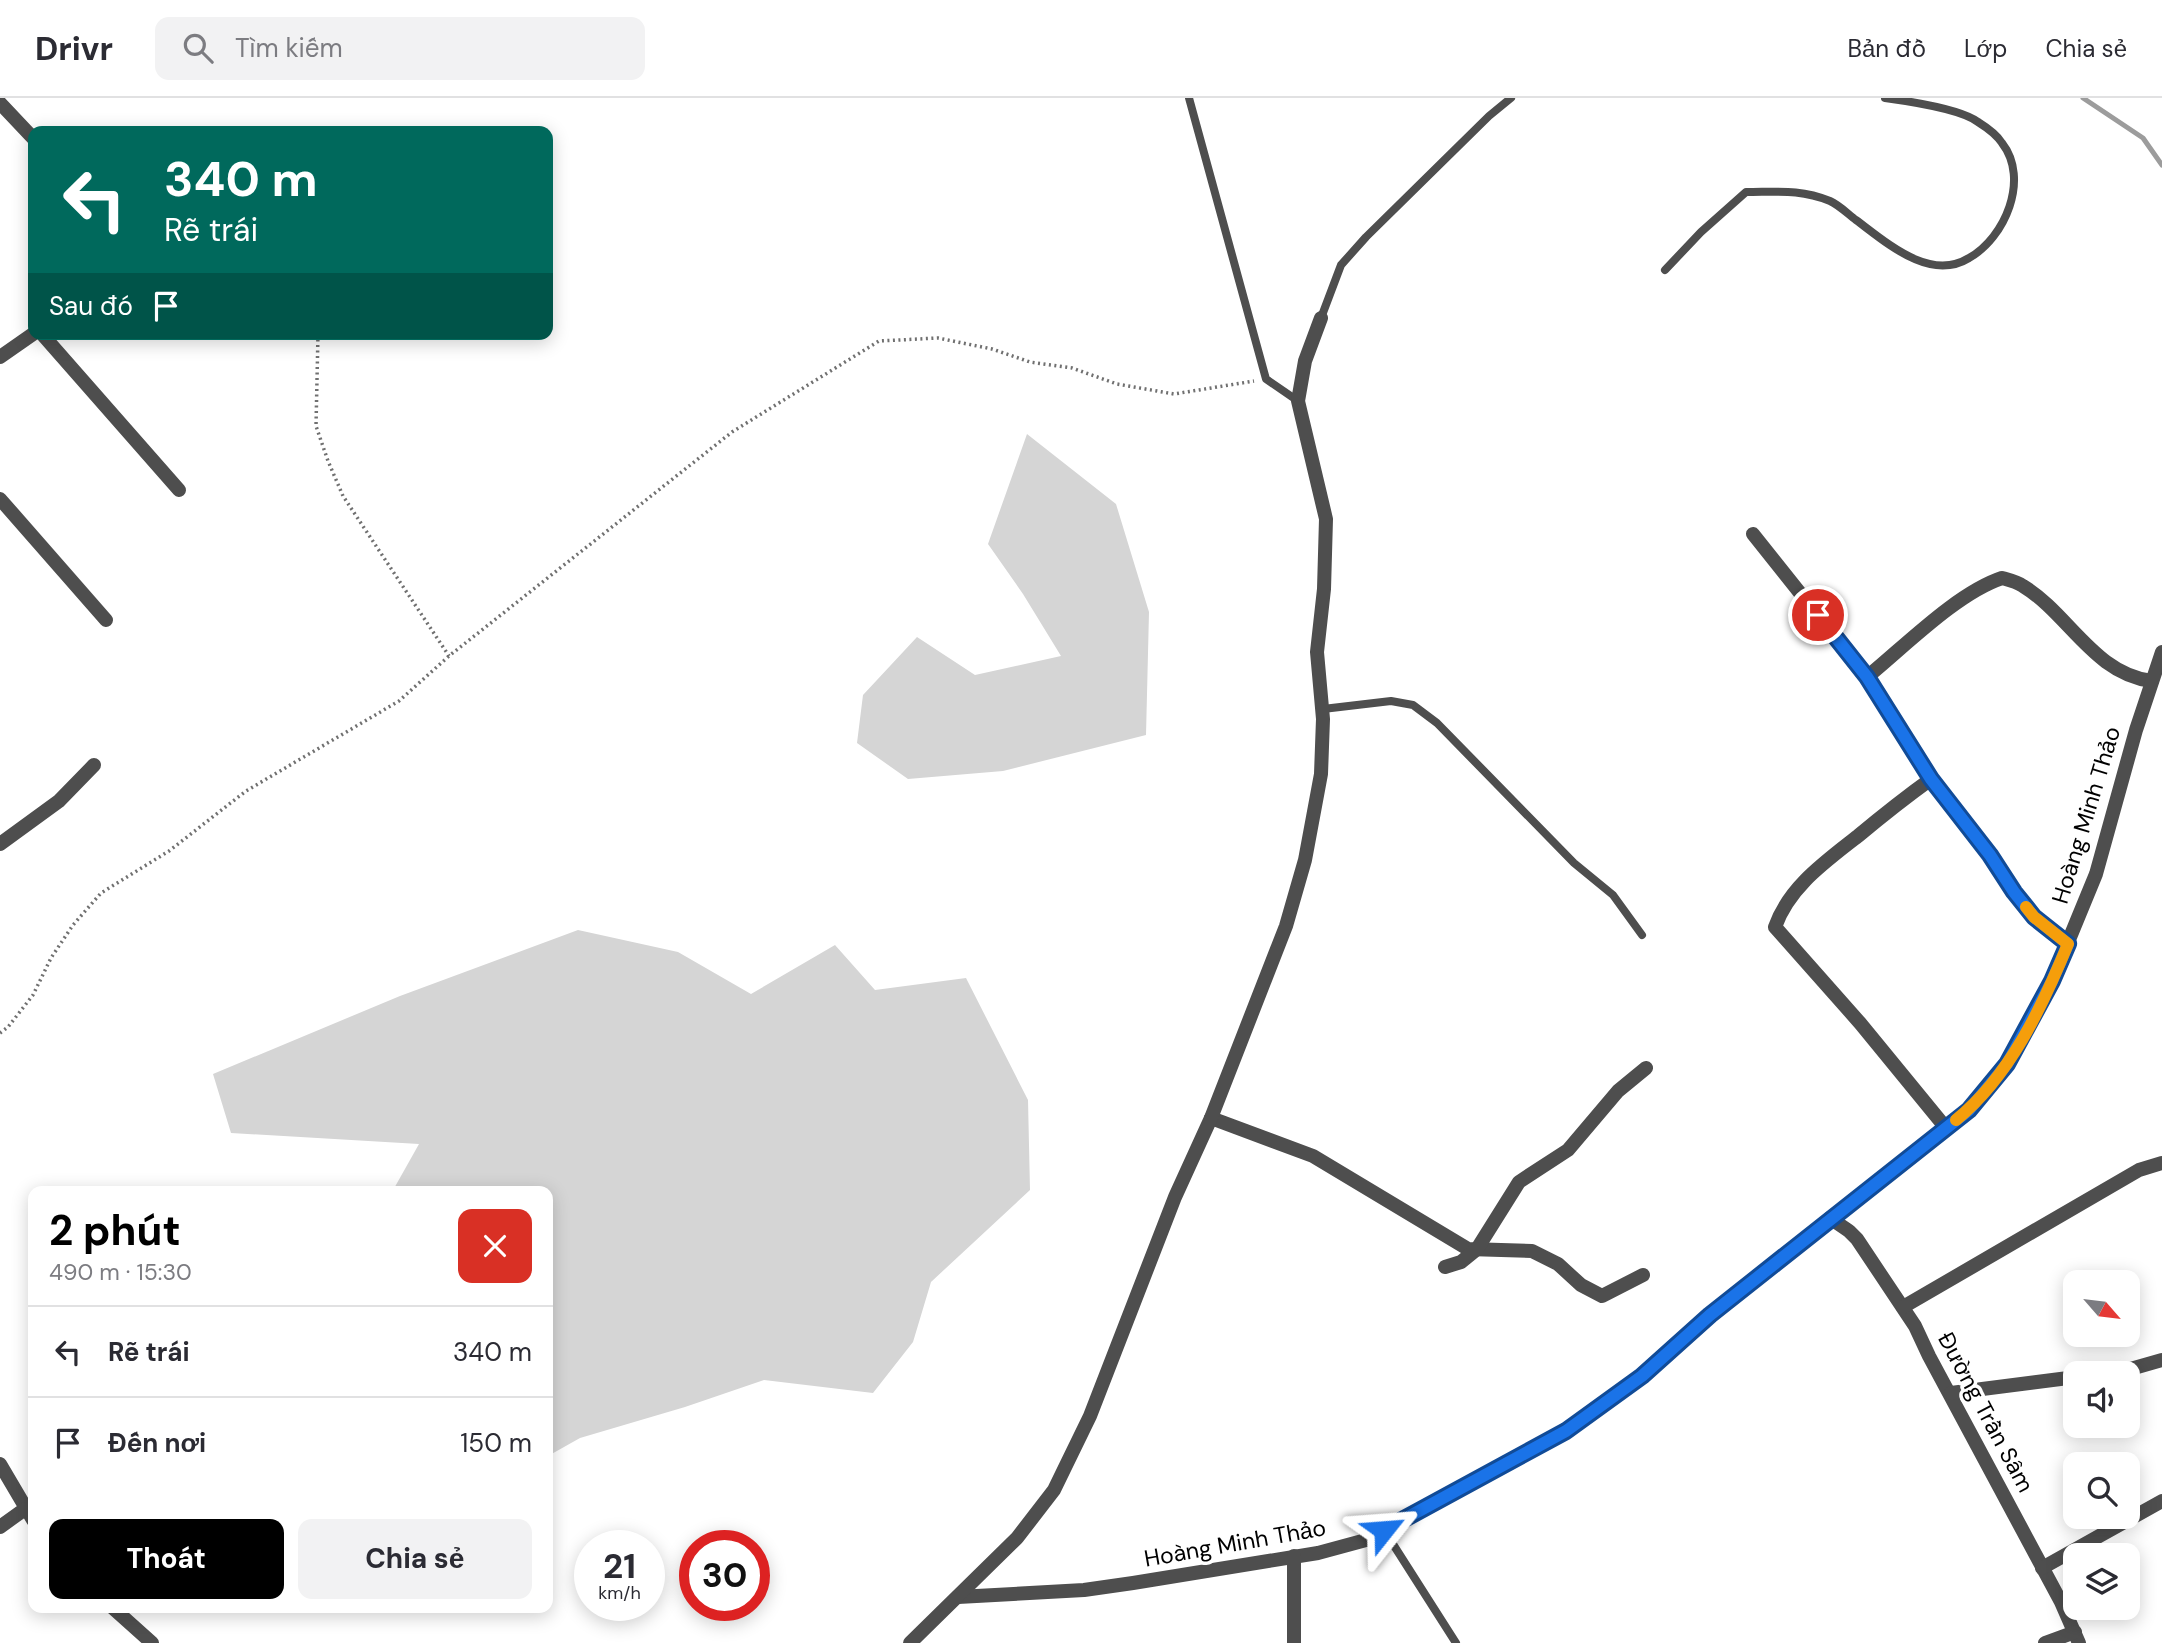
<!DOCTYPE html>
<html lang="vi">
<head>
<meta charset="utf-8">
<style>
  :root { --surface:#fff; --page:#f2f2f3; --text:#2b2b33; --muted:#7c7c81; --line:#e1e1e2; --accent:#000 }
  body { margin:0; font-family:"DM Sans",sans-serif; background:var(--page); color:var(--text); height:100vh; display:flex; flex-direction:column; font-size:26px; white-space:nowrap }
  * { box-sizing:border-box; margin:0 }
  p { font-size:23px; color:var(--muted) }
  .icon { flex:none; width:38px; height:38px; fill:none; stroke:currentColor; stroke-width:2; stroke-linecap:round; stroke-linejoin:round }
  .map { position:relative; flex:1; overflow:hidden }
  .details { position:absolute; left:28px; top:1088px; width:525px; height:427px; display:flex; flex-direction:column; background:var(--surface); border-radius:14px; box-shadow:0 4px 18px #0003 }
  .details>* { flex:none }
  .top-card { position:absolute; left:28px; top:28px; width:525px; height:214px; border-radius:14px; box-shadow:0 4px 18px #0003; background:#00695c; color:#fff; overflow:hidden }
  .needle { width:46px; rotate:118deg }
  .controls { position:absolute; left:2063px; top:1172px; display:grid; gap:14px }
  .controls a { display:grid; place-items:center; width:77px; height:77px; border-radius:14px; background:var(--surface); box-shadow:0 4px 18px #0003; font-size:35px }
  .speed { position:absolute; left:574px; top:1432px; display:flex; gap:14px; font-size:35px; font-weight:700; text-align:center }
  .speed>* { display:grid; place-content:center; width:91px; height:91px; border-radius:50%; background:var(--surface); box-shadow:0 4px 18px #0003; line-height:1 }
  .speed small { font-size:18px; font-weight:400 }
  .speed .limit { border:10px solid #d22; background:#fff; color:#111 }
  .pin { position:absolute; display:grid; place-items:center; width:60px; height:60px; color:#fff; margin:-30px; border:4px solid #fff; border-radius:50%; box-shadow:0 2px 7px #0007 }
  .me { position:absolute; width:77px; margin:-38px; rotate:62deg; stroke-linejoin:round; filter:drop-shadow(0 0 5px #0008) }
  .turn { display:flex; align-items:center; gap:24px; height:147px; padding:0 21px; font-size:32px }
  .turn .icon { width:91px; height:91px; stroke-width:2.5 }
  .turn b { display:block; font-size:49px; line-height:60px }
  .then { display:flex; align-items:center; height:66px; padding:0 21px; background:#0003; gap:14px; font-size:26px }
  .round { display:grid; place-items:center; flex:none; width:74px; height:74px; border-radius:14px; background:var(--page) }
  .headline { display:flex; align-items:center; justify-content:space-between; height:119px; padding:0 21px }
  h1 { font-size:42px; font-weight:700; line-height:52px; color:var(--accent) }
  .primary-button { display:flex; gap:14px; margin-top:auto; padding:14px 21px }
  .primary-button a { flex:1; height:80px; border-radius:14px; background:var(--accent); color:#fff; font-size:28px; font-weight:700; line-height:80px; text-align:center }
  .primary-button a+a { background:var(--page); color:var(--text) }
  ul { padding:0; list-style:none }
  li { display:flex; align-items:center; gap:21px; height:91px; padding:0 21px; border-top:2px solid var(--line) }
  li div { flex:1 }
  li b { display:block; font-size:26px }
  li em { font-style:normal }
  header { display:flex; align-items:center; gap:42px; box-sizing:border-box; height:98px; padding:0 35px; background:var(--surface); border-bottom:2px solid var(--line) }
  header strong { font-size:33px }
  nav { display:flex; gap:38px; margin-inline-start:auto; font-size:24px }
  .search { width:490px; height:63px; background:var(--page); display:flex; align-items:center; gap:18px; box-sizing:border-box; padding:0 24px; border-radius:14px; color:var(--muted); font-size:26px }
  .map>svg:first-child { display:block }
</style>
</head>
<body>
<header>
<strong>Drivr</strong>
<div class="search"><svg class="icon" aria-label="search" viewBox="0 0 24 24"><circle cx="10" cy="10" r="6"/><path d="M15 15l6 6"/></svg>Tìm kiếm</div>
<nav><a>Bản đồ</a><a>Lớp</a><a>Chia sẻ</a></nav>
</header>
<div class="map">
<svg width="2162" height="1545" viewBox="0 0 2162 1545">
  <rect width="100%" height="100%" fill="#fff"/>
  <!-- green -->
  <g fill="#d5d5d5">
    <polygon points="1027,336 1116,406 1149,514 1146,637 1003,673 908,681 857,645 863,597 917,539 975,577 1061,558 1023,496 988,446"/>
    <polygon points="578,832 678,854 751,896 835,847 875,892 966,880 1028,1002 1030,1092 931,1184 913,1244 873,1295 764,1282 685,1309 580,1340 548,1358 548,1094 392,1094 419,1046 231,1035 213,976 400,898"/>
  </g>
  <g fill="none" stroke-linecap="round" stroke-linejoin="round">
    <!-- stream -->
    <polyline stroke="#9c9c9c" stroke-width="5" points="2083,0 2143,40 2162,67"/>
    <!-- path -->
    <g stroke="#707070" stroke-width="3.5" stroke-dasharray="2 3.5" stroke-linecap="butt">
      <polyline points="318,236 316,328 328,363 343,398 449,558"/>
      <polyline points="0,935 8,929 33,897 51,860 73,827 101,795 169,753 246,693 399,603 449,558 732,334 879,243 938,240 992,251 1030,264 1072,270 1117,286 1174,296 1254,283"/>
    </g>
    <!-- lane -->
    <g stroke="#4e4e4e" stroke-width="8">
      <polyline points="1189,0 1266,281 1298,303"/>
      <path d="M1665,172L1701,134L1746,94C1778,94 1800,91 1830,103C1839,107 1848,116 1856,122C1887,145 1930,184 1969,160C2005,140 2030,81 2002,45C1997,37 1986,29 1978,24C1961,11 1907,3 1885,0"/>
      <polyline points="1321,220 1341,167 1366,139 1489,18 1511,0"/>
      <polyline points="1323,611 1391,603 1413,607 1437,625 1574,765 1613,797 1642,837"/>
      <polyline points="1384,1432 1456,1545"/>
    </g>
    <!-- street -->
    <g stroke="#4e4e4e" stroke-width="14">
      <polyline points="0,5 33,40"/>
      <polyline points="42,236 179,392"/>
      <polyline points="0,259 33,236"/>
      <polyline points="0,401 106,522"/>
      <polyline points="1753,436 1867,579 1931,681 1990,757 2014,794 2034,819 2068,846"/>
      <path d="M1867,579C1905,548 1957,495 2002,480C2009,482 2017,484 2023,488C2069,516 2094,576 2152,583"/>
      <path d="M1931,681C1906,699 1882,718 1858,738C1825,764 1789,789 1775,829L1860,925L1946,1030"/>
      <polyline points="0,746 59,703 94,667"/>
      <polyline points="1211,1020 1313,1058 1468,1151 1532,1153 1558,1166 1581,1187 1602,1198 1643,1177"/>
      <polyline points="1830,1120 1849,1133 1857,1141 1915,1228 1929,1258 2061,1504 2079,1545"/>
      <polyline points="1445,1169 1461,1164 1477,1151 1519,1084 1568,1052 1618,993 1646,970"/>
      <polyline points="1903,1209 2139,1072 2162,1065"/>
      <polyline points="2097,1276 2127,1272 2162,1262"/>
      <polyline points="1951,1295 2076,1279"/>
      <polyline points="0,1366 33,1422"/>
      <polyline points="0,1429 25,1411"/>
      <polyline points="2042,1470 2162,1403"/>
      <polyline points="958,1499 1084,1492 1133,1485 1318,1455 1366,1442 1566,1333 1642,1278 1710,1217 1969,1011 2007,966 2052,883 2096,776 2136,632 2162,554"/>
      <polyline points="113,1510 152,1545"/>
      <polyline points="910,1545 1017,1440 1054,1392 1090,1318 1175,1099 1211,1020 1286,828 1305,762 1321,676 1323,621 1317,554 1324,491 1326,421 1298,303 1305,263 1321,220"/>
      <polyline points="1294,1545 1294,1458"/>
      <polyline points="2045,1545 2075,1534"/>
    </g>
  </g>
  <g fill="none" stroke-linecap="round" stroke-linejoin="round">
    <defs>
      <polyline id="route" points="1384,1432 1566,1333 1642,1278 1710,1217 1969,1012 2007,966 2052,883 2068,846 2034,819 2014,794 1990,757 1931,681 1867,579 1818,517"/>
    </defs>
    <!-- route casing -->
    <use href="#route" stroke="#114b97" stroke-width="18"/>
    <!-- route -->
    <use href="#route" stroke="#1a73e8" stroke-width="12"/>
    <!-- slow -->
    <path stroke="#f59e0b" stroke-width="12" d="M1956,1022C2010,978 2042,909 2068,846L2034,819L2026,809"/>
  </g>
  <g text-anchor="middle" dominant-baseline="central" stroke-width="7" stroke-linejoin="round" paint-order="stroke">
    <!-- street labels -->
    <g font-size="23" fill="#000" stroke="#fff">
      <text transform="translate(2086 717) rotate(-73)">Hoàng Minh Thảo</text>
      <text transform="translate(1986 1314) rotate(62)">Đường Trần Sâm</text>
      <text transform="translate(1235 1445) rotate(-10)">Hoàng Minh Thảo</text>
    </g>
  </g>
</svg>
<div class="controls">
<a><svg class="needle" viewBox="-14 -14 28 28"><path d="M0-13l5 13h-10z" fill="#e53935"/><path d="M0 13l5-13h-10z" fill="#7c7c81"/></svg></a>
<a><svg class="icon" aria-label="sound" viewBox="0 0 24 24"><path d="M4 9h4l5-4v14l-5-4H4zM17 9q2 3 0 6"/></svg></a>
<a><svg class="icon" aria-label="search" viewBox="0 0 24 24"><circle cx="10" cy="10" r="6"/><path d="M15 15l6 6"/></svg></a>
<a><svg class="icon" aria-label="layers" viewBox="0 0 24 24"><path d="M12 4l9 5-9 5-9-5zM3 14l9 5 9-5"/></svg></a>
</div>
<div class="speed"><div>21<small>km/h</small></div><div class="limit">30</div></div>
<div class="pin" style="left:1818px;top:517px;background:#d93025"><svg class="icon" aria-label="arrive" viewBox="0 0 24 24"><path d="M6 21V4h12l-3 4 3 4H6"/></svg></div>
<svg class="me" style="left:1384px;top:1432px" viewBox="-20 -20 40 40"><path d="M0-17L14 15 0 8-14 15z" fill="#1a73e8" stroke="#fff" stroke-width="4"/></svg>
<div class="top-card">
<div class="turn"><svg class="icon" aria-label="left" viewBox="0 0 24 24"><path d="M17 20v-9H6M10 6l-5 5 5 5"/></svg><div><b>340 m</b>Rẽ trái</div></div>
<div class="then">Sau đó<svg class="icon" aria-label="arrive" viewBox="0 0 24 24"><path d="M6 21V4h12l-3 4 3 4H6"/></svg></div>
</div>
<section class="details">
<div class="headline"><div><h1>2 phút</h1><p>490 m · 15:30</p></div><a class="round" style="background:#d93025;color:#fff"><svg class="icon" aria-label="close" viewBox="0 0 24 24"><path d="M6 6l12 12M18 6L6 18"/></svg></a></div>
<ul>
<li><svg class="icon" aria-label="left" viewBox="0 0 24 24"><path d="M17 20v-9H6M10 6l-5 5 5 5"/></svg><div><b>Rẽ trái</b></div><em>340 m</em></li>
<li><svg class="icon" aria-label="arrive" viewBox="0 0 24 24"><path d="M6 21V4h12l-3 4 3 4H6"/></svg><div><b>Đến nơi</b></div><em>150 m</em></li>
</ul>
<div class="primary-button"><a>Thoát</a><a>Chia sẻ</a></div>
</section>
</div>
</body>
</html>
